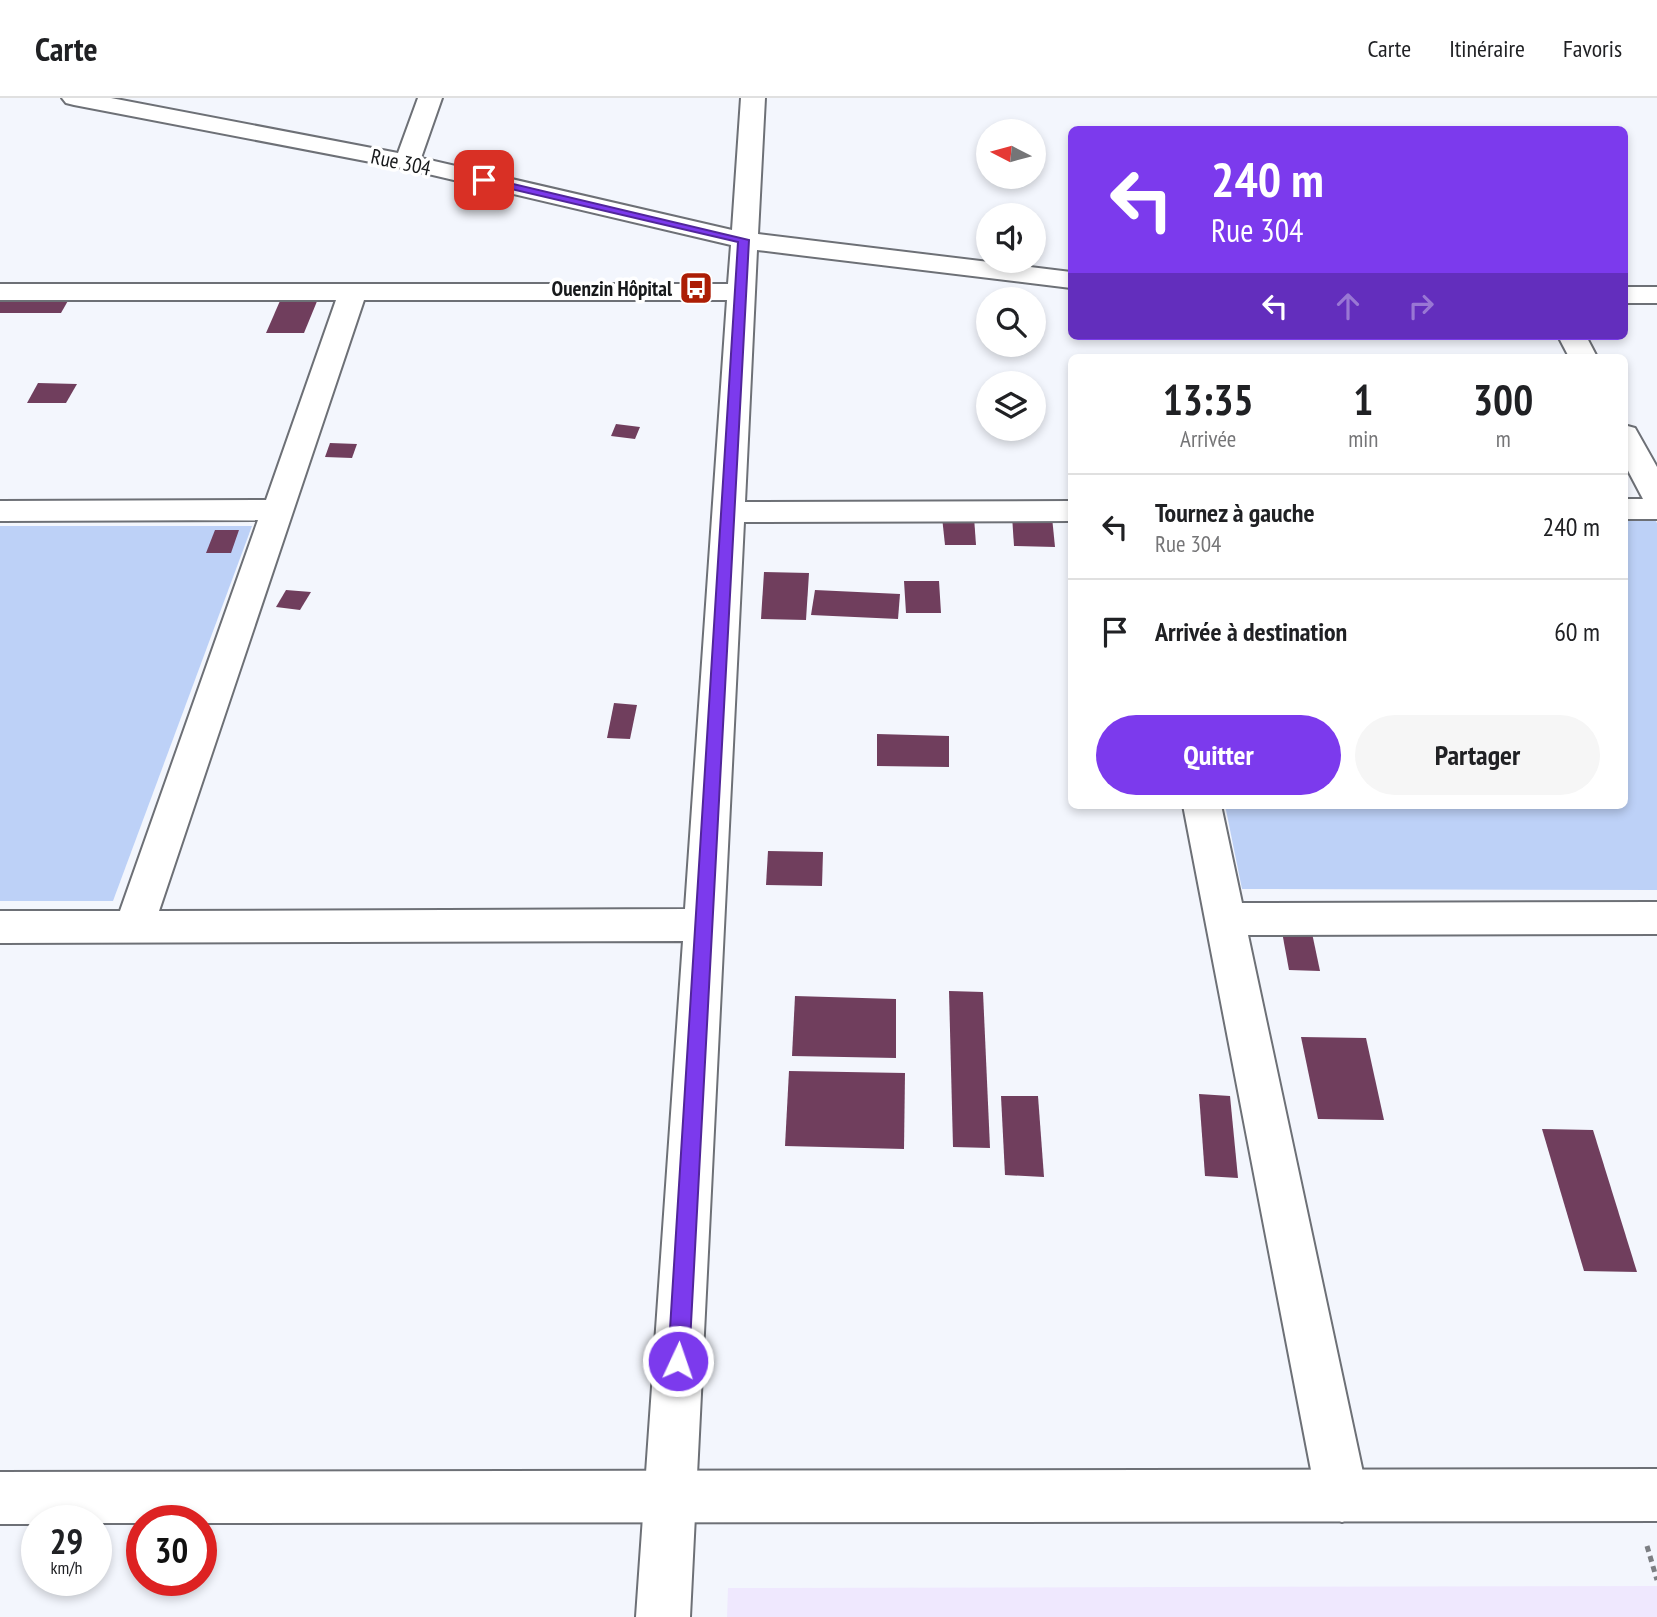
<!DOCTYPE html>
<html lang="fr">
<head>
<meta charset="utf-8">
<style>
  :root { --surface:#fff; --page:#f6f6f6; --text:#202124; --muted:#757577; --line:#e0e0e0; --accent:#7c3aed }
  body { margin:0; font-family:"PT Sans Narrow",sans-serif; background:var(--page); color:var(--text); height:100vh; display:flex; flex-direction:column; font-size:26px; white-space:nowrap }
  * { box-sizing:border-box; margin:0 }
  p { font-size:23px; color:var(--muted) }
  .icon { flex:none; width:38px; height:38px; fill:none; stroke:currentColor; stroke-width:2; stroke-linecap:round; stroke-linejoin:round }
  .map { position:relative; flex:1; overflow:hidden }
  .details { position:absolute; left:1068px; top:256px; width:560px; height:455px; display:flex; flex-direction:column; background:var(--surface); border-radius:10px; box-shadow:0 4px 10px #0003 }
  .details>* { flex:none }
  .hud { position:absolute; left:1068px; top:28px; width:560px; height:214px; border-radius:10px; box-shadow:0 4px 10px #0003; background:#7c3aed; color:#fff; overflow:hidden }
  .needle { width:46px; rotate:276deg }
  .tools { position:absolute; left:976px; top:21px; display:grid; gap:14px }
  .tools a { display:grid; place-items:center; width:70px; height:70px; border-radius:50%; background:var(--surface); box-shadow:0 4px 10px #0003; font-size:35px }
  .speed { position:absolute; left:21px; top:1407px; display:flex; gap:14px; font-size:35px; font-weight:700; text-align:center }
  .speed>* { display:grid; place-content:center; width:91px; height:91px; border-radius:50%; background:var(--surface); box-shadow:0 4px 10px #0003; line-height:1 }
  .speed small { font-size:18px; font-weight:400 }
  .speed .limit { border:10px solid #d22; background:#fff; color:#111 }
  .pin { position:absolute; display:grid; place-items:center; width:60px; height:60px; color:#fff; margin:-30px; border-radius:14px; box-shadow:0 4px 10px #0006 }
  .me { position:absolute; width:77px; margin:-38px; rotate:3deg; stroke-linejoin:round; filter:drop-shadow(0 0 5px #0008) }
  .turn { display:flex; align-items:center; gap:24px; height:147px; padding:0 28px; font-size:32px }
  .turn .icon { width:91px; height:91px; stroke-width:2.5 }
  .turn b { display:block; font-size:49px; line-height:60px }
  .lanes { display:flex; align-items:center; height:66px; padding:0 28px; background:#0003; justify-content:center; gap:35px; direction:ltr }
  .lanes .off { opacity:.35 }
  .eta { display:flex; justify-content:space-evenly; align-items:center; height:119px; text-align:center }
  .eta b { font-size:42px; font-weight:600; line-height:49px }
  .button { display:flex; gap:14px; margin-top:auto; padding:14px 28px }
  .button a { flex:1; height:80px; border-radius:42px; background:var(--accent); color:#fff; font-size:28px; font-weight:600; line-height:80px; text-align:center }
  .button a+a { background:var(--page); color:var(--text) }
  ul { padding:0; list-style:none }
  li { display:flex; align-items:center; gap:21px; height:105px; padding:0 28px; border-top:2px solid var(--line) }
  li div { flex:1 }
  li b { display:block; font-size:26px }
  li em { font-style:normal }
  header { display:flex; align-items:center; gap:42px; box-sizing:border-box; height:98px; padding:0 35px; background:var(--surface); border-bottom:2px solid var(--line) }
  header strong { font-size:33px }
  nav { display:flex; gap:38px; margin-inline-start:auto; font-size:24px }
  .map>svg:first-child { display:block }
</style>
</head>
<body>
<header>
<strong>Carte</strong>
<nav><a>Carte</a><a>Itinéraire</a><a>Favoris</a></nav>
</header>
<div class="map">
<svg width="1657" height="1519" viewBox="0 0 1657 1519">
  <rect width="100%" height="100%" fill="#f3f6fd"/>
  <!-- commercial -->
  <polygon fill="#efe8fe" points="1657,1488 1657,1519 727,1519 728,1490"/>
  <!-- green -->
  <g fill="#bdd1f7">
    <polygon points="1624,422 1655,422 1657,425 1657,792 1242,791 1225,707 1624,707"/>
    <polygon points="0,428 252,428 113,803 0,803"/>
  </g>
  <!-- building -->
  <g fill="#703e5d">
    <polygon points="0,194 73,194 61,215 0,215"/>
    <polygon points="283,196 320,196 304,235 266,235"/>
    <polygon points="38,285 77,286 66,305 27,305"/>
    <polygon points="616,326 640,329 635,341 611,338"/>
    <polygon points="330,345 357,346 352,360 325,359"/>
    <polygon points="1012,418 1052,419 1055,449 1014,448"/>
    <polygon points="942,419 974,419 976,447 945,447"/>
    <polygon points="215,432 239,432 231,455 206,455"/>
    <polygon points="764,474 809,475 806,522 761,521"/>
    <polygon points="904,483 939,483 941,515 906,515"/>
    <polygon points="286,492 311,494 300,512 276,509"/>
    <polygon points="815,492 900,496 898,521 811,517"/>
    <polygon points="614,605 637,607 630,641 607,640"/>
    <polygon points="877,636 949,638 949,669 877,668"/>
    <polygon points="768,753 823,754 822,788 766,787"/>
    <polygon points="1282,834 1312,835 1320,873 1289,872"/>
    <polygon points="949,893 983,894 990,1050 953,1049"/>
    <polygon points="795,898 896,901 896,960 792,958"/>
    <polygon points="1301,939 1366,940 1384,1022 1318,1021"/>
    <polygon points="789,973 905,975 904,1051 785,1048"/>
    <polygon points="1199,996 1230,998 1238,1080 1205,1078"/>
    <polygon points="1001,998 1038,998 1044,1079 1005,1077"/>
    <polygon points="1542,1031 1593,1032 1637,1174 1584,1173"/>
  </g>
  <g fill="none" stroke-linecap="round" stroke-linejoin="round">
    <defs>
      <g id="minor">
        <path d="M62,0H111L398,55L418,0H442L421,60L732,132L741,0H765L758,136L1071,174V190L757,152L745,404L1071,403V423L744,424L690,1519H636L683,843L0,845V813H120L258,422L0,423V403L266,402L336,202H0V186H728L731,147L407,71L74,7L66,5ZM364,202H727L685,811L159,813Z"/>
        <rect x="1624" y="189" width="33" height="16"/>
        <polygon points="1558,238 1586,238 1597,259 1569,259"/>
        <polygon points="1624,327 1635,330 1657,369 1657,421 1624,421 1624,401 1643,401 1624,365"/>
        <polygon points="1183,707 1221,707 1242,805 1657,804 1657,836 1248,837 1368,1398 1360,1416 1342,1424 1324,1416 1316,1398"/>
      </g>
      <polygon id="tertiary" points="1657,1371 1657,1423 201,1425 201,1423 142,1423 142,1425 96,1425 96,1423 37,1423 37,1426 0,1426 0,1374"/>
    </defs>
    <!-- minor casing -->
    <use href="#minor" stroke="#6d7076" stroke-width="4"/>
    <!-- tertiary casing -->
    <use href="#tertiary" stroke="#6d7076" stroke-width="4"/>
    <!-- path -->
    <polyline stroke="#7c7f83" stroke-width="5" stroke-dasharray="6 4.5" stroke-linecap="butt" points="1647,1448 1657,1482"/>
    <!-- minor -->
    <use href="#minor" fill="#fff" fill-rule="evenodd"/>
    <!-- tertiary -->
    <use href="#tertiary" fill="#fff" fill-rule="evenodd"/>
  </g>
  <!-- route -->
  <polygon fill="#7c3aed" stroke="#51269a" stroke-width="2" points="484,79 749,142 689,1263 686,1270 678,1272 671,1270 668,1263 738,144 481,84 479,82"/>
  <!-- icons -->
  <defs>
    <symbol id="bus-square" viewBox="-11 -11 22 22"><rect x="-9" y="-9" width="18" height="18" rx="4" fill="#ac1d05" stroke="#fff"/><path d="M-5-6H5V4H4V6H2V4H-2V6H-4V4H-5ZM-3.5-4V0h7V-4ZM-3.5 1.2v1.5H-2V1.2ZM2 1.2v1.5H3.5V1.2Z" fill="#fff"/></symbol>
  </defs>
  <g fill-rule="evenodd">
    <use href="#bus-square" x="677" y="171" width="38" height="38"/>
  </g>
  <g text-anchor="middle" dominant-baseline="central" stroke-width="7" stroke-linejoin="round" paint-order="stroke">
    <!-- far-street labels -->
    <g font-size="21" fill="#17191b" stroke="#fff">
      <text transform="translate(401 64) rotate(12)">Rue 304</text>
    </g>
    <!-- far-poi labels -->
    <g font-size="21" font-weight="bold" fill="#17191b" stroke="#fff" text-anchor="end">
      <text x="672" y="190">Ouenzin Hôpital</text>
    </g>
  </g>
</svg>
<div class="tools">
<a><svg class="needle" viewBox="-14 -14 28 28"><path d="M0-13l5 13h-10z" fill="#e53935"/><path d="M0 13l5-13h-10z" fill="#757577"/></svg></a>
<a><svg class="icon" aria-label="sound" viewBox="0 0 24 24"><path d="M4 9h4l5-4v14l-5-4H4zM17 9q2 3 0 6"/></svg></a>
<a><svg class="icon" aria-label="search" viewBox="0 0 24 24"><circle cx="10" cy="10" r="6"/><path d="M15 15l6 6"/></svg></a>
<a><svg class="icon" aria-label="layers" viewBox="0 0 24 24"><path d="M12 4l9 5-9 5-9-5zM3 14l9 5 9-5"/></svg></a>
</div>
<div class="speed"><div>29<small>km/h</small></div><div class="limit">30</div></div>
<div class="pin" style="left:484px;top:82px;background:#d93025"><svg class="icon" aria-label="arrive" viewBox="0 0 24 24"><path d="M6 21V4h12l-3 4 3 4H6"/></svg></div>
<svg class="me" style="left:678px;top:1263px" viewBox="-20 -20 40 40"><circle r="17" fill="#7c3aed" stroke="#fff" stroke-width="3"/><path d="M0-11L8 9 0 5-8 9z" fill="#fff"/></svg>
<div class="hud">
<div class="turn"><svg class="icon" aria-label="left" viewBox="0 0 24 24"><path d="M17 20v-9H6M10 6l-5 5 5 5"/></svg><div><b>240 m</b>Rue 304</div></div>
<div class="lanes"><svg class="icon" aria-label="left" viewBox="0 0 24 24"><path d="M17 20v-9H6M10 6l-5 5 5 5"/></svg><svg class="icon off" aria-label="ahead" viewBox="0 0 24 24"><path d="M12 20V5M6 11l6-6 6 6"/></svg><svg class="icon off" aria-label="right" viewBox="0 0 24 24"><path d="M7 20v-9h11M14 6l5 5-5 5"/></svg></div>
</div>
<section class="details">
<div class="eta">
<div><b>13:35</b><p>Arrivée</p></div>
<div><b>1</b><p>min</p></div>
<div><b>300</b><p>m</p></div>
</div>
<ul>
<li><svg class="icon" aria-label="left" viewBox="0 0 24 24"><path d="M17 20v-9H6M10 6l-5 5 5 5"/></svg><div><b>Tournez à gauche</b><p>Rue 304</p></div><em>240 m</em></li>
<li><svg class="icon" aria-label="arrive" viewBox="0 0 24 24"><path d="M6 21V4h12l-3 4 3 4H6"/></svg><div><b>Arrivée à destination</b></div><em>60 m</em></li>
</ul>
<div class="button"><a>Quitter</a><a>Partager</a></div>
</section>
</div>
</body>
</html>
